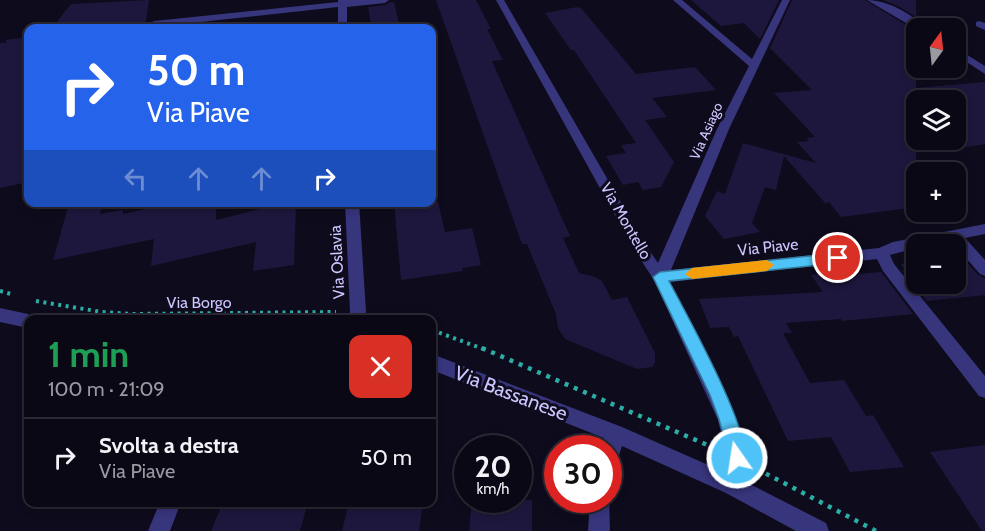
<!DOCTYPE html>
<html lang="it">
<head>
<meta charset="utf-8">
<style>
  :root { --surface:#0a0815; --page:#181622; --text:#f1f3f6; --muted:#999aa0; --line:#2a2934 }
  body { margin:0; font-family:Cabin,sans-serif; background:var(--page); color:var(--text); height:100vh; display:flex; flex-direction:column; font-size:22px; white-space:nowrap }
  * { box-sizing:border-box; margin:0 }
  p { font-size:20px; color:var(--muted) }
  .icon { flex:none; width:33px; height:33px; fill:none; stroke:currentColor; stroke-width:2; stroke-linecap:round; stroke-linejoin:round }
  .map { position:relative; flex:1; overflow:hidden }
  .drawer { position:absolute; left:24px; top:315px; width:412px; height:192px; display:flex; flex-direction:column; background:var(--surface); border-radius:12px; box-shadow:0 3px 9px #0003,0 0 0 2px var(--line) }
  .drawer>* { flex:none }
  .banner { position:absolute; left:24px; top:24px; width:412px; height:183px; border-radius:12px; box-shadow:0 3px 9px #0003,0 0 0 2px var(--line); background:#2563eb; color:#fff; overflow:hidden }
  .needle { width:39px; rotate:15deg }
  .buttons { position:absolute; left:906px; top:18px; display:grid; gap:12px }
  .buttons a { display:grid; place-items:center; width:60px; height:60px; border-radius:12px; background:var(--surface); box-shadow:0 3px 9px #0003,0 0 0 2px var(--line); font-size:30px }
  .speed { position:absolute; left:454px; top:435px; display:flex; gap:12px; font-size:30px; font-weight:700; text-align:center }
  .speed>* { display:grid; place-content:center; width:78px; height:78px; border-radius:50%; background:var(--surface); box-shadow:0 3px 9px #0003,0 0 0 2px var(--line); line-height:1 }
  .speed small { font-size:15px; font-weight:400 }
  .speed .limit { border:9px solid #d22; background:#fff; color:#111 }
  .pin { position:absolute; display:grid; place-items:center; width:51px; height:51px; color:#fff; margin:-26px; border:3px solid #fff; border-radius:50%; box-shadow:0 2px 6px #0007 }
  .me { position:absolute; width:66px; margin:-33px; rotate:347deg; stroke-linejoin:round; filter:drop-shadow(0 0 4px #0008) }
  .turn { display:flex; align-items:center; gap:21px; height:126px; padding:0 24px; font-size:27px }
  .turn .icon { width:78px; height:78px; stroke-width:2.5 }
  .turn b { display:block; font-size:42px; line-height:51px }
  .lanes { display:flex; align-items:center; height:57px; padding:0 24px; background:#0003; justify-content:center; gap:30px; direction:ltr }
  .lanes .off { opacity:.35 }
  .round { display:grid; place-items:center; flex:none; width:63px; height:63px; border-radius:12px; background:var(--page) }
  .summary { display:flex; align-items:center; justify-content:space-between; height:102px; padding:0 24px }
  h1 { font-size:36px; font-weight:800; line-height:45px; color:#1e9e55 }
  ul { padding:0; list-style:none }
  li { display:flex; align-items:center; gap:18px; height:78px; padding:0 24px; border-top:2px solid var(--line) }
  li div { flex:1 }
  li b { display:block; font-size:22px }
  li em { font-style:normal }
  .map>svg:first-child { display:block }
</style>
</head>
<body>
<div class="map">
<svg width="985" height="531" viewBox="0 0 985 531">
  <rect width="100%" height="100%" fill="#0e0b1c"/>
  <!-- building -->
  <g fill="#1e173d">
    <polygon points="149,0 145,28 52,28 71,4"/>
    <polygon points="436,0 476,0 491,29 487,29 503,60 492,61 570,236 563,238 579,273 595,277 602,281 612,300 627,297 655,353 655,363 652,367 637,369 565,339 558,328 556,314 527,244 522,244"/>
    <polygon points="691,0 779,0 760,39 744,23 721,26"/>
    <polygon points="792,0 865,0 916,31 916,88 985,82 985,144 942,151 928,140 956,140 956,100 916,100 916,207 841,217 829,202 825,203 784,156 776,190 765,187 752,223 760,232 724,239 705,216 717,191 725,194 743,143 816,163 797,142 809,141 806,138 815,137 774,93 812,90 770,48"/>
    <polygon points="883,0 916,0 916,17 900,7"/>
    <polygon points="390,2 394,2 400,28 372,28 368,7 385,5"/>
    <polygon points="577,7 581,8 636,74 695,67 716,90 652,98 667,117 645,120 674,162 661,187 643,190 638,182 623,185 606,156 626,153 621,145 636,143 574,50 571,50 545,13"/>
    <polygon points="28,37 28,182 0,188 0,43 6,43 6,40"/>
    <polygon points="76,202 103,202 100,214 123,210 123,214 179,202 216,202 216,220 260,209 260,202 296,202 294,265 253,271 256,242 151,266 154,239 53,260 69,204"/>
    <polygon points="394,202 438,202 445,232 472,228 481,265 462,268 463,271 401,280"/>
    <polygon points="956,250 978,275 985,278 985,295 927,301 902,270 905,270 901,264 916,261 916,284 956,284"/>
    <polygon points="845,271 848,275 881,272 913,314 842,321 841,319 786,323 792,333 783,333 810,383 844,380 866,416 873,415 904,467 850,472 831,437 788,441 738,336 734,337 729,327 710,328 699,299 823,292 811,275"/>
    <polygon points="985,445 985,531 982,531 930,452"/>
    <polygon points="472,500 532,500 532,531 469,531"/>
    <polygon points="223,502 308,502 300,531 211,531"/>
    <polygon points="349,502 423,502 419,531 342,531"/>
  </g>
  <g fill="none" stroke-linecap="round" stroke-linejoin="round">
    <!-- path-far1 -->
    <g stroke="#2baea5" stroke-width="4" stroke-dasharray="3 4.5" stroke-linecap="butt">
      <polyline points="0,291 11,294"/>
      <polyline points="36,301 102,312 134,314 336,312"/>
      <polyline points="377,315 399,320"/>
      <polyline points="432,330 486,350"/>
    </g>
    <!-- path -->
    <g stroke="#2baea5" stroke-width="4.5" stroke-dasharray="4 6" stroke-linecap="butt">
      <polyline points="482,348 712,447"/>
      <polyline points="757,469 876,531"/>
    </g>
    <!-- minor -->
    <g fill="#37357c" fill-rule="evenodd">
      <polygon points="338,0 389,0 385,3 347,7 347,28 338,28 338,7 154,27 149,24 154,21 338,2"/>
      <polygon points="496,0 504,0 645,244 658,263 717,129 749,66 673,0 682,0 752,59 782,0 790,0 729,129 671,270 879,248 893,242 985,224 985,234 965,238 985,260 985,276 980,274 951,241 916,244 916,248 890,255 894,264 985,376 985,398 979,396 883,271 877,259 670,282 736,419 747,458 740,493 733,496 726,493 723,486 727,458 718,420 654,280 633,248"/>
      <path d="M867,0C888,0 911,14 926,28L916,29Z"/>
      <polygon points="979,21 985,23 985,30 976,26 976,22"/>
      <polygon points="956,48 985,66 985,74 956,55"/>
      <polygon points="345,202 359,202 366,312 363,320 347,320 350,312"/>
      <polygon points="160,502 181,502 170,531 148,531"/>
    </g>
    <!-- tertiary -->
    <g fill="#37357c" fill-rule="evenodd">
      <polygon points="0,308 28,314 35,320 28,320 28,328 0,322"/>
      <polygon points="432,354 622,427 740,479 826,523 829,531 796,531 726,493 622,446 616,465 609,468 609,448 602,448 604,438 432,370"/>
      <polygon points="609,497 610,531 588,531 590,500 609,500"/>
    </g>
  </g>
  <!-- route -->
  <path fill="#4fc3f7" stroke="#337fa1" stroke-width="1.5" d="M838,253L844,258L838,263L669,281C685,312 755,436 744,464L737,467L731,464L719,419L710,395L653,277L660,272Z"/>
  <!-- slow -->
  <polygon fill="#f59e0b" points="767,260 774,265 767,271 692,279 685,274 692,268"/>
  <g text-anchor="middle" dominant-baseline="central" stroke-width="6" stroke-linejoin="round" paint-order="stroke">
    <!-- far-street labels -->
    <g font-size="14" fill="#ccc6ff" stroke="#0e0b1c">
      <text transform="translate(706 131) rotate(-66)">Via Asiago</text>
    </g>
    <!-- street labels -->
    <g font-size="16" fill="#ccc6ff" stroke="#0e0b1c">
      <text transform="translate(626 221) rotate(60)">Via Montello</text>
      <text transform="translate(768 247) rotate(-6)">Via Piave</text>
      <text transform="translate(337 262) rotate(-93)">Via Oslavia</text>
      <text x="199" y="302">Via Borgo</text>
    </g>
    <!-- near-street labels -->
    <g font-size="20" fill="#ccc6ff" stroke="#0e0b1c">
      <text transform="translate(511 393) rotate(21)">Via Bassanese</text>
    </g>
  </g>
</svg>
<div class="buttons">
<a><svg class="needle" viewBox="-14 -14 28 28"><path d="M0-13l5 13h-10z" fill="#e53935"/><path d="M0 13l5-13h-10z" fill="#999aa0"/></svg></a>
<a><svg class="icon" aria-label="layers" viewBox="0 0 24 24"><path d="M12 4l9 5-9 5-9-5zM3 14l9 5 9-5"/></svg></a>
<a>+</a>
<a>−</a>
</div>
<div class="speed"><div>20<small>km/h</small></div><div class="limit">30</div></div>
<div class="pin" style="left:838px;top:258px;background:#d93025"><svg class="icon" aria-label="arrive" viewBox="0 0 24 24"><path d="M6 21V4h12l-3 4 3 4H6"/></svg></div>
<svg class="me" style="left:737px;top:458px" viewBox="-20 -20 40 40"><circle r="17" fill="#4fc3f7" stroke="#fff" stroke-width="3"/><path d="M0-11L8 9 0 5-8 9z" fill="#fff"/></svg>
<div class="banner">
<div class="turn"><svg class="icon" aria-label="right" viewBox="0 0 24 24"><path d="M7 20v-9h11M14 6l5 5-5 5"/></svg><div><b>50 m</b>Via Piave</div></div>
<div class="lanes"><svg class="icon off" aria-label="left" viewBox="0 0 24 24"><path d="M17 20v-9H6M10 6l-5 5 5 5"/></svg><svg class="icon off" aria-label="ahead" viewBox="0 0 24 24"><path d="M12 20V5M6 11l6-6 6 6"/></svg><svg class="icon off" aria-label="ahead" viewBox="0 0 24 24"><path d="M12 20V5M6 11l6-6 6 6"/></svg><svg class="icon" aria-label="right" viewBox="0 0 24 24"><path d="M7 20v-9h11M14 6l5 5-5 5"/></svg></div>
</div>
<section class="drawer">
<div class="summary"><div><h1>1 min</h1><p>100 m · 21:09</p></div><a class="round" style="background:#d93025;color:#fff"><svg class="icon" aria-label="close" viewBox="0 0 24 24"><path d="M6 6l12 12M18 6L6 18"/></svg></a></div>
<ul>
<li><svg class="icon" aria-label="right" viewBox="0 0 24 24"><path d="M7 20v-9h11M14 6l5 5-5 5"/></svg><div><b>Svolta a destra</b><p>Via Piave</p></div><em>50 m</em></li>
</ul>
</section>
</div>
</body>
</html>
